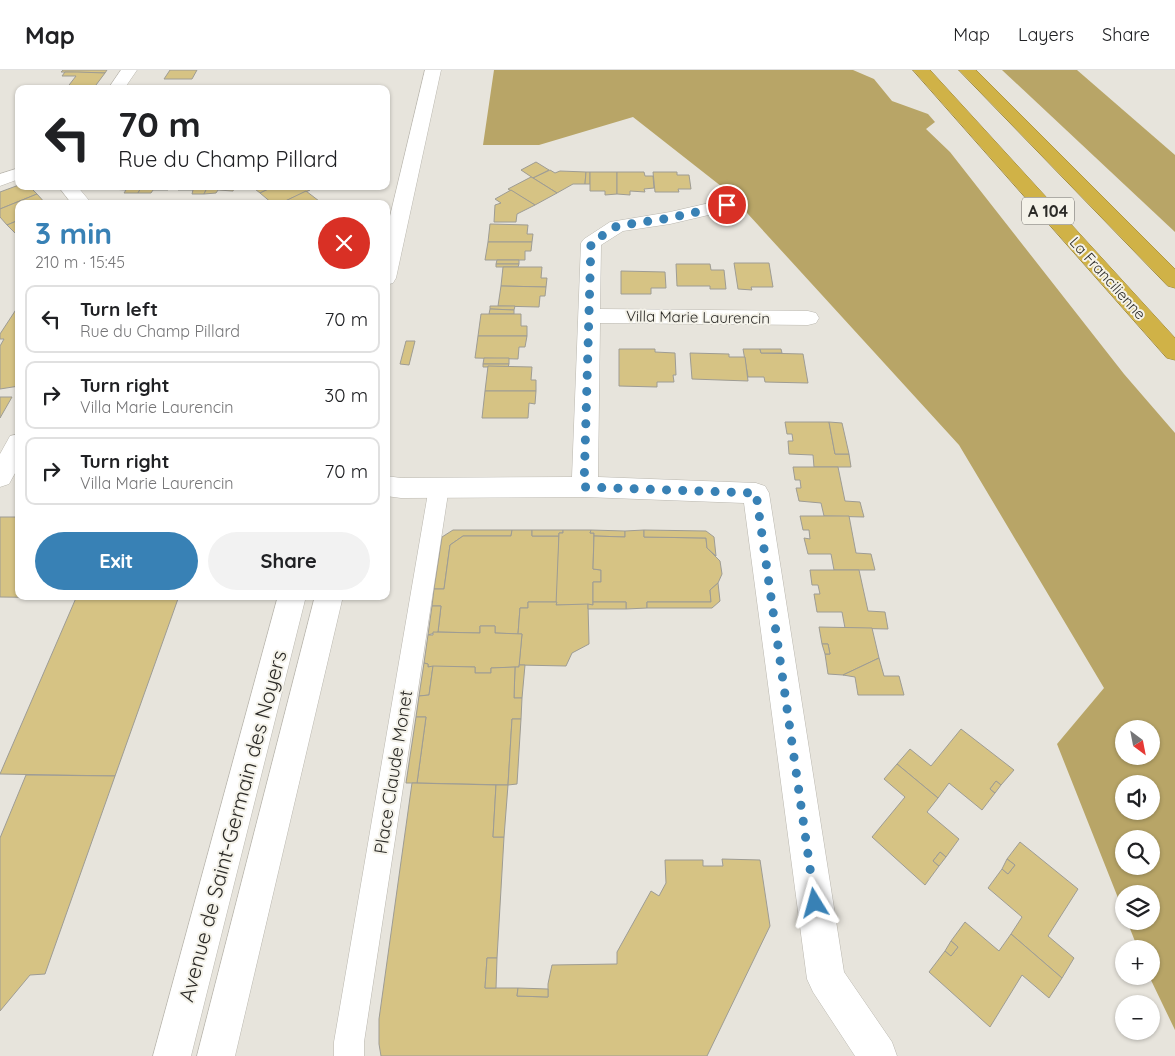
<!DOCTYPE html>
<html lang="en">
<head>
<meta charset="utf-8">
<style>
  :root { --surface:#fff; --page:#f2f2f2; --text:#202124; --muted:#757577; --line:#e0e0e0; --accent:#3881b5 }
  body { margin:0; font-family:Quicksand,sans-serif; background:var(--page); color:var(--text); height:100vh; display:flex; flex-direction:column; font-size:19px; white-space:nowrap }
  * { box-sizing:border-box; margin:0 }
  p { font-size:16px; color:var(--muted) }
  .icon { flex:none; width:28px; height:28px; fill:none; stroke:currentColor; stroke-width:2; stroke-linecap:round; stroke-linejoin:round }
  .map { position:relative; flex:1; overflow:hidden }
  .panel { position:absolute; left:15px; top:130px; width:375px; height:400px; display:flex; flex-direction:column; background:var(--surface); border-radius:10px; box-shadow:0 1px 4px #0004 }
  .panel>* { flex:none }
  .top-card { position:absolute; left:15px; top:15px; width:375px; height:105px; border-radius:10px; box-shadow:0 1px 4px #0004; background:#fff; color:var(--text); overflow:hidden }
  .needle { width:32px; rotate:148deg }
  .controls { position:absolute; left:1115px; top:650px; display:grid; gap:10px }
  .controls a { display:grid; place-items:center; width:45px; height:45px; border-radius:50%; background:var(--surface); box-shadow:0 1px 4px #0004; font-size:25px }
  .pin { position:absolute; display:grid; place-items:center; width:42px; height:42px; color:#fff; margin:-21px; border:2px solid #fff; border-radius:50%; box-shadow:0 1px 5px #0007 }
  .me { position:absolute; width:55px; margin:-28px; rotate:352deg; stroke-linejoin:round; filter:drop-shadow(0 0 4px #0008) }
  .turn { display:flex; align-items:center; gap:18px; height:105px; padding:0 20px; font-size:22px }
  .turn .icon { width:65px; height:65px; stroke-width:2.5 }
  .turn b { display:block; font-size:35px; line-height:42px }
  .round { display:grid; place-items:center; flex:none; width:52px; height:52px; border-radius:26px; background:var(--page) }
  .head { display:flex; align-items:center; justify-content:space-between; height:85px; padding:0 20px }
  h1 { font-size:30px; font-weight:800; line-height:38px; color:var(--accent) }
  .button { display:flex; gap:10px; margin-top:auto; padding:10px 20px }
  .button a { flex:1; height:58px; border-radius:30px; background:var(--accent); color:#fff; font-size:20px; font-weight:800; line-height:58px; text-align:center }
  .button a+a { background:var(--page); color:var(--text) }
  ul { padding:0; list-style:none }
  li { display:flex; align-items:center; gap:15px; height:68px; margin:0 10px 8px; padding:0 10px; border:2px solid var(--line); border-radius:10px }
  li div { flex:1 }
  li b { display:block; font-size:19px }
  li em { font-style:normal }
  header { display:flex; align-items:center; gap:30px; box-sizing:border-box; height:70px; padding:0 25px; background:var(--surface); border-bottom:1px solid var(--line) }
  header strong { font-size:24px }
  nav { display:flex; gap:28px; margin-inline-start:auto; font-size:18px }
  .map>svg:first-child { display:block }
</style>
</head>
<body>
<header>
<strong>Map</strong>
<nav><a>Map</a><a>Layers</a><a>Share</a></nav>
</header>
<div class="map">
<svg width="1175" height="986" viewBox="0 0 1175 986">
  <rect width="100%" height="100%" fill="#e7e4dc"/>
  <!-- forest -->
  <g fill="#b8a567" fill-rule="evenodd">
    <path d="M494,0H853L874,9L892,31L928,44L935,52L926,59L950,82L1124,304L1175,363V960L1149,906H1151V879H1138L1127,851H1151V824H1124V843L1057,674L1104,618L959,375L726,120L633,47L539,75H483ZM1124,659H1151V686H1124ZM1124,714H1151V741H1124ZM1124,769H1151V796H1124Z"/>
    <polygon points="1002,0 1077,0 1175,85 1175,162"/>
  </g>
  <!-- building -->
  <g fill="#d6c384" stroke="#9e9c94">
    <polygon points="63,0 107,0 105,3 61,2"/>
    <polygon points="170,0 197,0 192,9 164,9"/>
    <polygon points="65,2 78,2 105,3 93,19 66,19 76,6 62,6"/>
    <polygon points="536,92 549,100 533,108 521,100"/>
    <polygon points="550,100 555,103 560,101 586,102 585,114 573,114 557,123 533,108"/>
    <polygon points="586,102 590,102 590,114 585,114"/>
    <polygon points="590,102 617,102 617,124 605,125 605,121 590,121"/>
    <polygon points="617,102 644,102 645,106 653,106 654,118 644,119 645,122 630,121 630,125 617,124"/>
    <polygon points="653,102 677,102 677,105 689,105 691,119 678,119 679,122 655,122"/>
    <polygon points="531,107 533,108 557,123 535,135 508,119"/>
    <polygon points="19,115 29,116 37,124 0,139 0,122"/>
    <polygon points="113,116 142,116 138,123 124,123 126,120 111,119"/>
    <polygon points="142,116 170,116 168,120 153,120 151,123 138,123"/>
    <polygon points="180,116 208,116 204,124 192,124 193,120 178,120"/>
    <polygon points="208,116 235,116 233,121 218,120 216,123 204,124"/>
    <polygon points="251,116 275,116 260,123"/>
    <polygon points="275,116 305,116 310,120 279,134 273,134 260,123"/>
    <polygon points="511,120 535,135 517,144 516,152 494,152 495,135 501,133 495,129"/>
    <polygon points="306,121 319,131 312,134 279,134"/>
    <polygon points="37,124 46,134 19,134 19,150 7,155 0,147 0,139"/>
    <polygon points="19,150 19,167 7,155"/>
    <polygon points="490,154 528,155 527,164 533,164 532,172 488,172"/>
    <polygon points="488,172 532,172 531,181 525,181 525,190 485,190"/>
    <polygon points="497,190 519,190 519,194 496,194"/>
    <polygon points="734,193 769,193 773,217 751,217 752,220 738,219"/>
    <polygon points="496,194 519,194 518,197 496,197"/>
    <polygon points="676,194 710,194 711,200 724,200 726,219 710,219 710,216 677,216"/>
    <polygon points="503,197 542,197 541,208 547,208 546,217 501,216"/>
    <polygon points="621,201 665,202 666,218 651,218 651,224 621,224"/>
    <polygon points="501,216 546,217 545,226 540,226 539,237 498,236"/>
    <polygon points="19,235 19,316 0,319 0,276 4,269 0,269 0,264"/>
    <polygon points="490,236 515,236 514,240 490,239"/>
    <polygon points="490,239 514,240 514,244 489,244"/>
    <polygon points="481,244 521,244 521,256 527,256 527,266 478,266"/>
    <polygon points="478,266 527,266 525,277 519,277 518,289 475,288"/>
    <polygon points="406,271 415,271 409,295 400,294"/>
    <polygon points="619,279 655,279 655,282 675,283 676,305 673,305 674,312 657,312 657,317 619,316"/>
    <polygon points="743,279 760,279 761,283 803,284 808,313 765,312 764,307 748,307"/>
    <polygon points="760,279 781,279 782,283 761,283"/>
    <polygon points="690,283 729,284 729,287 745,287 748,311 692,309"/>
    <polygon points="484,288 509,288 509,294 483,294"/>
    <polygon points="483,294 509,294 508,297 483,297"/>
    <polygon points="488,296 532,297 531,310 536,310 536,321 485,321"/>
    <polygon points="485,321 536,321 535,334 529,333 528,348 482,348"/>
    <polygon points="0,327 12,327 0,348"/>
    <polygon points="785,352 829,352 835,384 849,384 851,397 814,397 813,385 789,384 788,371 793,371 792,364 787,364"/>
    <polygon points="829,352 842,353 849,384 835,384"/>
    <polygon points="793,397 838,397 845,431 860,432 864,447 824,446 821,433 799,431 796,418 801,418 800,410 795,410"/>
    <polygon points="800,446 849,446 856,483 871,484 875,500 834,500 831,484 808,484 804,468 810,469 809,460 803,460"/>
    <polygon points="0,447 19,447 19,526 179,526 115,706 0,704 76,528 0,527"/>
    <polygon points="453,460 512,460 511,466 463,466 450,475 444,519 434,519 442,467"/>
    <polygon points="512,460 532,460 532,466 559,466 557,532 528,532 528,538 520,538 518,564 495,563 495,556 480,556 480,563 438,562 441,536 432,536 434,519 444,519 450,475 463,466 511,466"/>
    <polygon points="532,460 563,460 563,463 559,463 559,466 532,466"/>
    <polygon points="563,460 591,460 590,463 594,463 593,499 601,500 601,512 593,512 593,535 556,535 559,463 563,463"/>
    <polygon points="591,460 625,461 625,467 594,466 594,463 590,463"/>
    <polygon points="644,460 644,467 706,468 707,478 720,491 722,504 718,513 710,520 711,532 647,532 647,538 626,539 626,532 593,532 593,512 601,512 601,500 593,499 594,466 625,467 625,461"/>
    <polygon points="644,460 706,461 714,467 716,486 707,478 706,468 644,467"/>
    <polygon points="810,500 859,500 868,541 885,542 888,559 845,558 842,542 817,542 814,524 820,524 818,515 812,515"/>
    <polygon points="718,513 720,531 712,538 647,538 647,532 711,532 710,520"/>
    <polygon points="528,532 557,532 556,535 588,534 589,574 572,583 566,596 519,595 522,564 518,564 520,538 528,538"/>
    <polygon points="593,532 626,532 626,539 588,539 588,534 593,535"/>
    <polygon points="432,536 441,536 438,562 428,565"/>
    <polygon points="480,556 495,556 495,563 522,564 519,597 491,598 491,603 475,603 475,597 428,597 428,594 424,593 428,565 433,565 433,562 480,563"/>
    <polygon points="819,557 872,558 879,588 843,605 828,604 825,584 830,584 828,574 822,574"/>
    <polygon points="822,574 828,574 830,584 825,584"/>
    <polygon points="879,588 884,606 899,606 904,625 858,625 855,607 843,605"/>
    <polygon points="424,593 428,594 428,597 433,596 429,625 419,626"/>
    <polygon points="519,595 525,595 522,628 514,628 515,597 519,597"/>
    <polygon points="433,596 475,597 475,603 491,603 491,598 515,597 514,628 522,628 521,649 512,649 508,715 417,713 426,647 416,647 419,626 429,625"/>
    <polygon points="416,647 426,647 417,713 406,713"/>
    <polygon points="512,649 521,649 517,714 508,715"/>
    <polygon points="961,659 1014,700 1001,715 996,711 990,719 995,723 982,740 949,713 938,728 897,694 910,679 931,696"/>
    <polygon points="897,694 938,728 927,742 959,769 946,787 940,782 933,791 939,796 925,815 872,767 905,727 884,709"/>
    <polygon points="26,705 115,706 45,904 30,905 0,941 0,768"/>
    <polygon points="996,711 1001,715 995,723 990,719"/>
    <polygon points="412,713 496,715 493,767 504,767 497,888 487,888 485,918 518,918 517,926 548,927 548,914 552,895 617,894 617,882 651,821 659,826 666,813 665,790 703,790 703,796 723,796 722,789 760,790 770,856 707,986 381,986 379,974 379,949"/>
    <polygon points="496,715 508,715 504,767 493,767"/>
    <polygon points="1020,772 1078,819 1048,866 1074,888 1062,908 1011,864 1022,847 988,818 1002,799 1008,804 1015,795 1007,789"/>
    <polygon points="940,782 946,787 939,796 933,791"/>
    <polygon points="1007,789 1015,795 1008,804 1002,799"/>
    <polygon points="965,852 999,881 1011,864 1062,908 1049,928 1022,905 990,957 929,902 945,881 951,886 958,877 951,871"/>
    <polygon points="951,871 958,877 951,886 945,881"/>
    <polygon points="487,888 497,888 496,918 485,918"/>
    <polygon points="518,918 548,919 548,927 517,926"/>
  </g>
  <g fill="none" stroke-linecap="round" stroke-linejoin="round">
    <defs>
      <polygon id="service" points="439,409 446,411 449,417 364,972 364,986 334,986 334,972 429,417 432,411"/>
      <g id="minor">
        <polygon points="121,0 137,0 124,19 108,19"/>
        <polygon points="19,98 19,109 0,116 0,104"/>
        <polygon points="58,116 77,116 92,134 72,134"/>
        <polygon points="727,129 734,131 737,135 734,139 670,154 623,161 601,175 600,239 808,241 816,243 819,248 816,253 808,255 600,253 598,407 756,413 765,416 769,423 844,902 892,972 897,986 855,986 813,922 807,909 744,433 585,427 401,428 386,426 386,406 401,408 572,407 581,173 584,169 610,152 670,142"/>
        <polygon points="19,364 19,396 9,414 0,417 0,384 10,366"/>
      </g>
      <g id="secondary">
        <polygon points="425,0 441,0 396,208 393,213 386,215 386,163"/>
        <polygon points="278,526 306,526 191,986 153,986"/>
        <polygon points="315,526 343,526 235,986 197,986"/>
      </g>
      <g id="motorway">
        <polygon points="913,0 930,0 1175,268 1175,290 1167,288"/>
        <polygon points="959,0 976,0 1175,199 1175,218 1168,216"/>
      </g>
    </defs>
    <!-- service casing -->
    <use href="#service" stroke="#bab7af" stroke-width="1"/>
    <!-- minor casing -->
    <use href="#minor" stroke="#bab7af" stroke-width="1"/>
    <!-- secondary casing -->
    <use href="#secondary" stroke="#bab7af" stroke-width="1"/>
    <!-- motorway casing -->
    <use href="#motorway" stroke="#97833c" stroke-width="1"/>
    <!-- service -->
    <use href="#service" fill="#fff" fill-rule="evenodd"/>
    <!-- minor -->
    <use href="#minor" fill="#fff" fill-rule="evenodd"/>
    <!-- secondary -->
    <use href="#secondary" fill="#fff" fill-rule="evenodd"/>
    <!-- motorway -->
    <use href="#motorway" fill="#d0b247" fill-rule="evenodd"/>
  </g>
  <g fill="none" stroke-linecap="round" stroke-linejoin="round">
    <!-- route -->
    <polyline stroke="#3881b5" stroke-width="9" stroke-dasharray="0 16.2" points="727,135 670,148 617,156 591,173 584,417 756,423 815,833"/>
  </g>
  <g text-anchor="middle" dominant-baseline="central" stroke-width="4" stroke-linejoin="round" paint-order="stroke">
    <!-- far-street labels -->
    <g font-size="15" fill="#2c2b28" stroke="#f4f2e9">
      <text transform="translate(1108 208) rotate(48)">La Francilienne</text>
      <text transform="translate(698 247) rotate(1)">Villa Marie Laurencin</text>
    </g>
    <!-- shield labels -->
    <rect fill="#f4f2e9" stroke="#686762" stroke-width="1" x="1022" y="127.5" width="52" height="27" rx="4"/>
    <g font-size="16" font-weight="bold" fill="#2c2b28">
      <text x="1048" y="141">A 104</text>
    </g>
    <!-- street labels -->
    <g font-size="18" fill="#2c2b28" stroke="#f4f2e9">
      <text transform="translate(393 702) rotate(-81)">Place Claude Monet</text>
    </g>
    <!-- near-street labels -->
    <g font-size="21" fill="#2c2b28" stroke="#f4f2e9">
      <text transform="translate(232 756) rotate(-75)">Avenue de Saint-Germain des Noyers</text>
    </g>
  </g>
</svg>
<div class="controls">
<a><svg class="needle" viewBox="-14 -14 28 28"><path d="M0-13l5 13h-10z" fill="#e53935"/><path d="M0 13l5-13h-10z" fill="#757577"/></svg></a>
<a><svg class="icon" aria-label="sound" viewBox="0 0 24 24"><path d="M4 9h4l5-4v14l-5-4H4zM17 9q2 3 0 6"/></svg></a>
<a><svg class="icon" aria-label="search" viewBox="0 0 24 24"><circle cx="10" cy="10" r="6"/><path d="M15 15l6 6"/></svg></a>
<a><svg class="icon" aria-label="layers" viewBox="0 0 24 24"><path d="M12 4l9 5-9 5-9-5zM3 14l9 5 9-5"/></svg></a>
<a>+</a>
<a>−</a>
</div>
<div class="pin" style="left:727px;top:135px;background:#d93025"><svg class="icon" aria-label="arrive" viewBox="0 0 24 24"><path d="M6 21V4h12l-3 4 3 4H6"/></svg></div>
<svg class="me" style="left:815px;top:833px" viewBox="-20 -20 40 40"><path d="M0-17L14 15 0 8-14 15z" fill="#3881b5" stroke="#fff" stroke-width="4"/></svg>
<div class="top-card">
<div class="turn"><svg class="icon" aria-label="left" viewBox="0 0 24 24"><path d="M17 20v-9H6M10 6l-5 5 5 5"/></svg><div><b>70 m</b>Rue du Champ Pillard</div></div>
</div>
<section class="panel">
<div class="head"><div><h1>3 min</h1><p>210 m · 15:45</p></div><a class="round" style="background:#d93025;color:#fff"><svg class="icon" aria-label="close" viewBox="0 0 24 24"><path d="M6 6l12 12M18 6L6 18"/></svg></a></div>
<ul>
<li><svg class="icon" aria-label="left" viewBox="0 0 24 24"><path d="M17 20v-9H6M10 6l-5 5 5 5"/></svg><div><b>Turn left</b><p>Rue du Champ Pillard</p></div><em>70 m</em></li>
<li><svg class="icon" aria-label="right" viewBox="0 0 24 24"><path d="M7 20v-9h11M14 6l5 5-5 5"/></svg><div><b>Turn right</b><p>Villa Marie Laurencin</p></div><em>30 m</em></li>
<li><svg class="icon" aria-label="right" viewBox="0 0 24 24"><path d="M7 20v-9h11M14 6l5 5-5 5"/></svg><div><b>Turn right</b><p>Villa Marie Laurencin</p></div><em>70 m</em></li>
</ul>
<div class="button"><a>Exit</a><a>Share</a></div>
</section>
</div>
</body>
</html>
